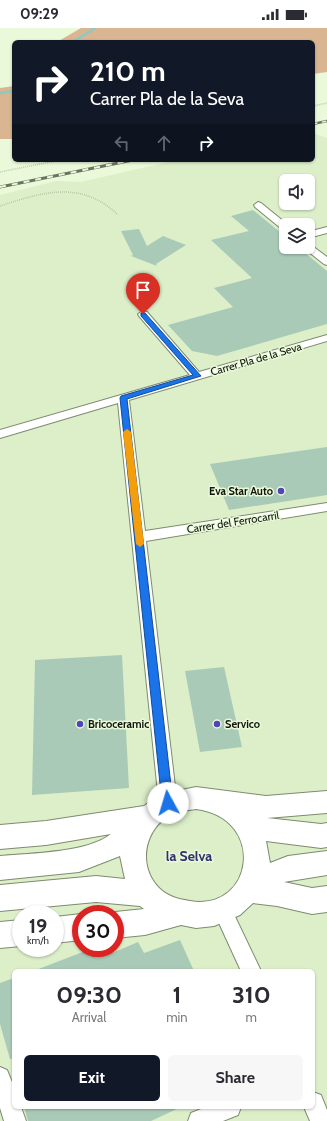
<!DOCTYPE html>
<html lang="en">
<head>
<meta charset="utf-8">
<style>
  :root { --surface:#fff; --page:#f7f7f7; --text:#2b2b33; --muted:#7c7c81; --accent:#111827 }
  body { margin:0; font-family:Cabin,sans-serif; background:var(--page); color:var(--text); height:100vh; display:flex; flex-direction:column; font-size:15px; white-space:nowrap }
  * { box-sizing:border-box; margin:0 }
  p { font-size:13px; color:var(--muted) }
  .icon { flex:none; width:22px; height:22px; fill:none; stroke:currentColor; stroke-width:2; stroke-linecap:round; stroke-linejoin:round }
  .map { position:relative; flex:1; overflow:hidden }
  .drawer { position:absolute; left:12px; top:941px; width:303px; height:140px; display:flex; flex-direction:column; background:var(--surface); border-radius:6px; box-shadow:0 1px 3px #0004 }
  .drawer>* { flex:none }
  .guide { position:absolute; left:12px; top:12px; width:303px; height:122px; border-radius:6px; box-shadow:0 1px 3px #0004; background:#111827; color:#fff; overflow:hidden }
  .fabs { position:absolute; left:279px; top:146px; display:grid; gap:8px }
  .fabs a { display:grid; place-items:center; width:36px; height:36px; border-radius:6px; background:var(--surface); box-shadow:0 1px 3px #0004; font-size:20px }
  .speed { position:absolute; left:12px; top:877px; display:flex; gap:8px; font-size:20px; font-weight:700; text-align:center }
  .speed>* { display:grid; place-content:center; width:52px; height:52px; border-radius:50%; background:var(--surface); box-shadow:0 1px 3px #0004; line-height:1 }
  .speed small { font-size:10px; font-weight:400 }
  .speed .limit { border:6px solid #d22; background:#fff; color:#111 }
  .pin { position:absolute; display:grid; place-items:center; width:34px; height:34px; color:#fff; margin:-41px -17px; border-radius:50% 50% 50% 0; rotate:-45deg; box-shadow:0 0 4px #0007 }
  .pin .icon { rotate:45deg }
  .me { position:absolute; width:44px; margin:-22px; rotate:354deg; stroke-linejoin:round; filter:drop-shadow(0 0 3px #0008) }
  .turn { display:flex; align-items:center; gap:14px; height:84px; padding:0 12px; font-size:18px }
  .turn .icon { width:52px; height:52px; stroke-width:2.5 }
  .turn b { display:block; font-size:28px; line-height:34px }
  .lanes { display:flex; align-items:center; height:38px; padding:0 12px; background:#0003; justify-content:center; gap:20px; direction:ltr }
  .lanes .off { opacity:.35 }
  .eta { display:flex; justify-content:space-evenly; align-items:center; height:68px; text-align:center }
  .eta b { font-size:24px; font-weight:700; line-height:28px }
  .action { display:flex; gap:8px; margin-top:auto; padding:8px 12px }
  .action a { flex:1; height:46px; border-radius:6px; background:var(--accent); color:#fff; font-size:16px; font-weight:700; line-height:46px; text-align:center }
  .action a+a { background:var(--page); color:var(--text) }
  .status { display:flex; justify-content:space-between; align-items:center; height:28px; padding:0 20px; background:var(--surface); direction:ltr }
  .status svg { height:11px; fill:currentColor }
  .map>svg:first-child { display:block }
</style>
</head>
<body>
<div class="status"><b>09:29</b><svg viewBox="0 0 49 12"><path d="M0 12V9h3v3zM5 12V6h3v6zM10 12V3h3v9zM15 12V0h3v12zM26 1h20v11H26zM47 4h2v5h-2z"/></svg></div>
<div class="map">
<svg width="327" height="1093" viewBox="0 0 327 1093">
  <rect width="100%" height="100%" fill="#e9f9d9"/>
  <!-- built -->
  <path fill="#dcefc9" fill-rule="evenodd" d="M313,105L327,110V1093H0V167L56,153L81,154L177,132H313ZM286,153H308V175H286ZM286,197H308V219H286ZM21,886H55V920H21ZM81,886H115V920H81ZM14,943H313V1079H14Z"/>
  <!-- forest -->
  <g fill="#d9b691">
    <polygon points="81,0 327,0 327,44 313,46 313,14 57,14"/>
    <polygon points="14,58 14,111 0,111 0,60"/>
  </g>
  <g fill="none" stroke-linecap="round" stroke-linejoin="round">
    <!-- stream -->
    <g stroke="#8ac9c4" stroke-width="2.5">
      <polyline points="73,14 95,0"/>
      <polyline points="0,65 14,63"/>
    </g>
  </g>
  <!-- building -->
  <g fill="#a9cab7">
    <polygon points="253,182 286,209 286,219 298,219 327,243 327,296 217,328 192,323 168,297 233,279 214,260 252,250 211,212 249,203 231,188"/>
    <polygon points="139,201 147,218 163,208 186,217 156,236 157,238 131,228 133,227 121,203"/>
    <polygon points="327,419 327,467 229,482 210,436"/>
    <polygon points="122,627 129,760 32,767 35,632"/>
    <polygon points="224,639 242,719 200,724 185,643"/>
    <polygon points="180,912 194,943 36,943 36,942 93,920 99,920 103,929 138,914 144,925"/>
    <polygon points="14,950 14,1031 10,1031 0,996 0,955"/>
    <polygon points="24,1079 181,1079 151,1093 28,1093"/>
  </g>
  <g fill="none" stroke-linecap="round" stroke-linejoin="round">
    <defs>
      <g id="street">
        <polygon points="258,174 261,175 288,197 286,197 286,203 283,202 255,179 254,177"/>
        <polygon points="327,199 327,205 308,210 308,204"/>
        <polygon points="308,216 311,217 327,229 327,237 324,236 305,221 303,219 308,219"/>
        <polygon points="143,283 147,284 199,344 327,307 327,313 129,372 145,503 327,475 327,483 146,513 177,775 174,780 168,783 162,780 159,775 118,375 0,410 0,402 190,347 139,288 138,286"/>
        <polygon points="222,873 229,876 261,943 241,943 213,882 215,876"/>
        <polygon points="0,1039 7,1042 14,1059 14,1079 21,1079 26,1093 4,1093 0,1080"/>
        <polygon points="313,1064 321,1067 327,1082 327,1093 310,1093 304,1079 313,1079"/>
        <polygon points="206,1079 241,1079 238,1087 223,1093 188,1093 191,1085"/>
      </g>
      <g id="secondary">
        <path d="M196,759L266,768L327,763V785L267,790L321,796L327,795V819L321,820L266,813L270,835L288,828L327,823V847L284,854L312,860L327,858V884L312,886L277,878L253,875L240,887L214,898L196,900L181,897L145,907L115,910V886H109L115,884L144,881L140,878L96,874L0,883V857L96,848L125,851L120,828L79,844L0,852V828C32,825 87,825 111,806L46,817L0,821V797L46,793L144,778L158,768L167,765ZM196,781C267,790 254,884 190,873C179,871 168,869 159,860C137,838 144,800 172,786C179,783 189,782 196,781Z"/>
        <polygon points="81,886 81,912 55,915 55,889"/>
        <polygon points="21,892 21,918 0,920 0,894"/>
      </g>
    </defs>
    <!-- street casing -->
    <use href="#street" stroke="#7d8b6f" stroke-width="2"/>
    <!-- secondary casing -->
    <use href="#secondary" stroke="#7d8b6f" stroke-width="2"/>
    <!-- path -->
    <g stroke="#96a189" stroke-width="1.5" stroke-dasharray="0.5 1.5" stroke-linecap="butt">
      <polyline points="313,78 327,75"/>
      <polyline points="0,144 61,132"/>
      <path d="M0,178C43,164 81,152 117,186"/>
    </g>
    <!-- street -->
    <use href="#street" fill="#fff" fill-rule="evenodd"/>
    <!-- secondary -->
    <use href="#secondary" fill="#fff" fill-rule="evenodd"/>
    <defs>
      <polyline id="rail-far1" points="313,96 327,93"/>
      <polyline id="rail" points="0,159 133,132"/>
    </defs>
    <!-- rail-far1 casing -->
    <use href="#rail-far1" stroke="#6a7360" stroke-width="2.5"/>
    <!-- rail casing -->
    <use href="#rail" stroke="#6a7360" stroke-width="3"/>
    <!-- rail-far1 -->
    <use href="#rail-far1" stroke="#e9f9d9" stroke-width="1.5" stroke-dasharray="4.5" stroke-linecap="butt"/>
    <!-- rail -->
    <use href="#rail" stroke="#e9f9d9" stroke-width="2" stroke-dasharray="6" stroke-linecap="butt"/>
  </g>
  <!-- route -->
  <polygon fill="#1a73e8" stroke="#114b97" points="141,285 145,285 201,348 127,371 173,775 172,778 168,780 164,778 162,775 120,370 121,368 193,347 141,288"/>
  <!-- slow -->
  <polygon fill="#f59e0b" points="127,401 131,404 144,516 140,519 136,516 123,404"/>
  <!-- markers -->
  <g fill="#5145bc" stroke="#e9f9d9" stroke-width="1.5">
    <circle cx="281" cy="463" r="4"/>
    <circle cx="80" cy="696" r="4"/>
    <circle cx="217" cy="696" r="4"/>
  </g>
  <g text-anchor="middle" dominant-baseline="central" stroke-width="3" stroke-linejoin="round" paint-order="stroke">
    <!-- street labels -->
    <g font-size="11" fill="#11160b" stroke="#e9f9d9">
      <text transform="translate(256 331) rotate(-16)">Carrer Pla de la Seva</text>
      <text transform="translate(233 494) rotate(-9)">Carrer del Ferrocarril</text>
    </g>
    <!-- poi labels -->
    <g font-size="11" font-weight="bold" fill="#11160b" stroke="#e9f9d9" text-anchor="start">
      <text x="273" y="463" text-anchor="end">Eva Star Auto</text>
      <text x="88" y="696">Bricoceramic</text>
      <text x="225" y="696">Servico</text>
    </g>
    <!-- near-neighbourhood labels -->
    <g font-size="14" font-weight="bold" fill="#34316d" stroke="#e9f9d9">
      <text x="189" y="828">la Selva</text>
    </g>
  </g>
</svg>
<div class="fabs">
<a><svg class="icon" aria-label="sound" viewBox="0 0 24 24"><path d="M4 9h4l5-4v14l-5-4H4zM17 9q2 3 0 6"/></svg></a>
<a><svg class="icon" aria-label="layers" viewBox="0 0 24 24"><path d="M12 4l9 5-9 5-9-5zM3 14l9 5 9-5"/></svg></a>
</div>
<div class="speed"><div>19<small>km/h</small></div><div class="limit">30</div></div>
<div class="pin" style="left:143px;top:286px;background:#d93025"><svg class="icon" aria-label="arrive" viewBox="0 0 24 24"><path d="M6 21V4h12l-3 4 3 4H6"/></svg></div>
<svg class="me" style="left:168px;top:775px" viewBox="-20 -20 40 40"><circle r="19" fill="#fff"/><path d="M0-13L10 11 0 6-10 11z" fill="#1a73e8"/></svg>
<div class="guide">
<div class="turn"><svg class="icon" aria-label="right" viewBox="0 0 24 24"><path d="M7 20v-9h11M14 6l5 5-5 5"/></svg><div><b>210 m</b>Carrer Pla de la Seva</div></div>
<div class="lanes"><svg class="icon off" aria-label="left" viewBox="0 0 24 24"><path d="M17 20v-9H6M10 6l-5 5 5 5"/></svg><svg class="icon off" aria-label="ahead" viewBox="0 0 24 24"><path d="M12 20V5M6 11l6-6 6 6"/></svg><svg class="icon" aria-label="right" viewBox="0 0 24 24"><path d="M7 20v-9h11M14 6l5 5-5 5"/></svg></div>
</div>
<section class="drawer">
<div class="eta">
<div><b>09:30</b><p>Arrival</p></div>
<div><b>1</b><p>min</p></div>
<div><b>310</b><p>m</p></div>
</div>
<div class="action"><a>Exit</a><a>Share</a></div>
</section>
</div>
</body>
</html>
